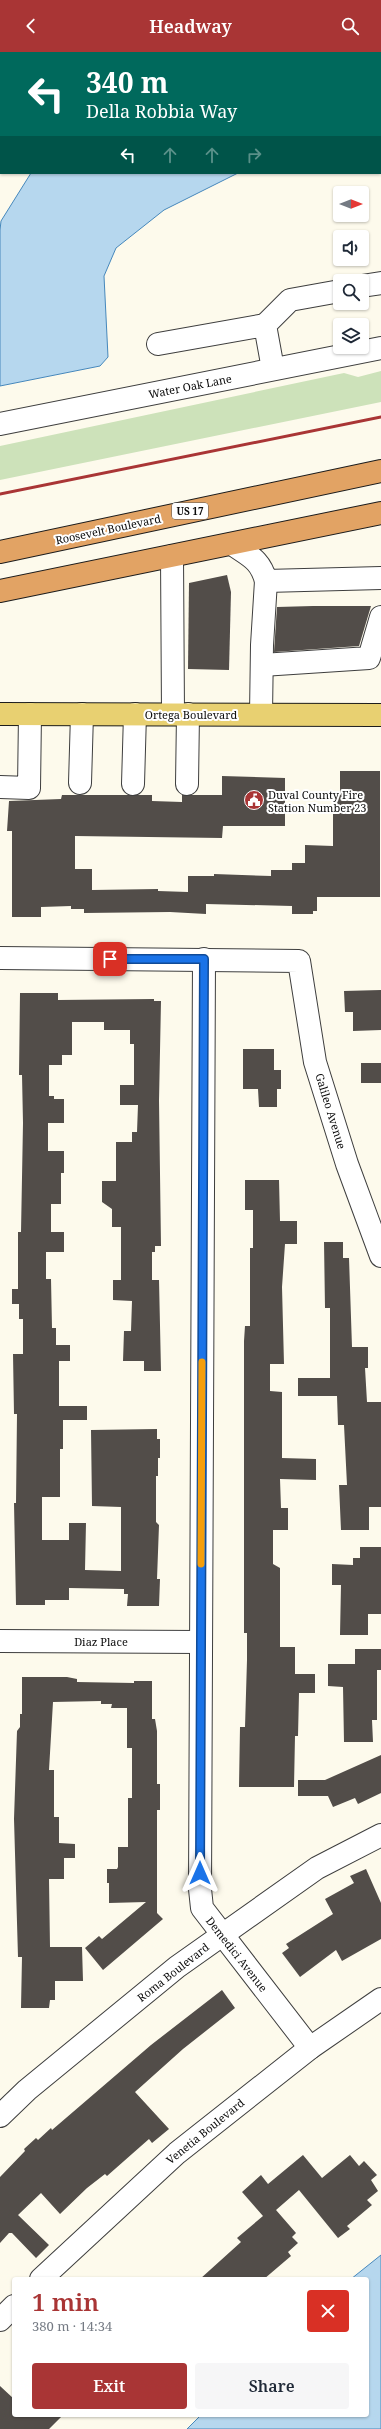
<!DOCTYPE html>
<html lang="en">
<head>
<meta charset="utf-8">
<style>
  :root { --surface:#fff; --page:#f6f6f7; --text:#1f2937; --muted:#747a83; --accent:#a93535 }
  body { margin:0; font-family:"Noto Serif",serif; background:var(--page); color:var(--text); height:100vh; display:flex; flex-direction:column; font-size:15px; white-space:nowrap }
  * { box-sizing:border-box; margin:0 }
  p { font-size:13px; color:var(--muted) }
  .icon { flex:none; width:22px; height:22px; fill:none; stroke:currentColor; stroke-width:2; stroke-linecap:round; stroke-linejoin:round }
  .map { position:relative; flex:1; overflow:hidden }
  .side { position:absolute; left:12px; top:2225px; width:357px; height:140px; display:flex; flex-direction:column; background:var(--surface); border-radius:4px; box-shadow:0 1px 3px #0004 }
  .side>* { flex:none }
  .top-card { position:absolute; left:0px; top:0px; width:381px; height:122px; box-shadow:0 1px 3px #0004; background:#00695c; color:#fff; overflow:hidden }
  .needle { width:26px; rotate:90deg }
  .tools { position:absolute; left:333px; top:134px; display:grid; gap:8px }
  .tools a { display:grid; place-items:center; width:36px; height:36px; border-radius:4px; background:var(--surface); box-shadow:0 1px 3px #0004; font-size:20px }
  .pin { position:absolute; display:grid; place-items:center; width:34px; height:34px; color:#fff; margin:-17px; border-radius:8px; box-shadow:0 2px 6px #0006 }
  .me { position:absolute; width:44px; margin:-22px; rotate:0deg; stroke-linejoin:round; filter:drop-shadow(0 0 3px #0008) }
  .turn { display:flex; align-items:center; gap:14px; height:84px; padding:0 20px; font-size:18px }
  .turn .icon { width:52px; height:52px; stroke-width:2.5 }
  .turn b { display:block; font-size:28px; line-height:34px }
  .lanes { display:flex; align-items:center; height:38px; padding:0 20px; background:#0003; justify-content:center; gap:20px; direction:ltr }
  .lanes .off { opacity:.35 }
  .round { display:grid; place-items:center; flex:none; width:42px; height:42px; border-radius:4px; background:var(--page) }
  .headline { display:flex; align-items:center; justify-content:space-between; height:68px; padding:0 20px }
  h1 { font-size:24px; font-weight:600; line-height:30px; color:var(--accent) }
  .primary-button { display:flex; gap:8px; margin-top:auto; padding:8px 20px }
  .primary-button a { flex:1; height:46px; border-radius:4px; background:var(--accent); color:#fff; font-size:16px; font-weight:600; line-height:46px; text-align:center }
  .primary-button a+a { background:var(--page); color:var(--text) }
  header { display:flex; justify-content:space-between; align-items:center; height:52px; padding:0 20px; background:var(--accent); color:#fff; font-size:18px; font-weight:600 }
  .map>svg:first-child { display:block }
</style>
</head>
<body>
<header><svg class="icon" aria-label="back" viewBox="0 0 24 24"><path d="M15 5l-7 7 7 7"/></svg>Headway<svg class="icon" aria-label="search" viewBox="0 0 24 24"><circle cx="10" cy="10" r="6"/><path d="M15 15l6 6"/></svg></header>
<div class="map">
<svg width="381" height="2377" viewBox="0 0 381 2377">
  <rect width="100%" height="100%" fill="#fdfaec"/>
  <!-- green -->
  <polygon fill="#cde2ba" points="381,319 381,350 0,428 0,394 344,321 358,325"/>
  <!-- water -->
  <g fill="#b6d7ee" stroke="#4688bc">
    <polygon points="202,0 381,0 381,108 380,1 198,1"/>
    <polygon points="31,121 238,121 164,158 116,196 104,224 108,305 100,314 0,334 0,178 1,169"/>
    <polygon points="381,2203 381,2377 187,2377 201,2363 367,2363 367,2227 351,2227"/>
  </g>
  <!-- building -->
  <g fill="#524d49">
    <polygon points="227,523 231,540 229,618 188,617 189,531"/>
    <polygon points="313,554 371,554 359,594 274,600 277,555"/>
    <polygon points="340,719 380,719 380,845 317,845 317,859 313,859 313,862 292,862 292,854 206,852 206,862 170,860 84,861 84,857 71,857 71,854 41,855 41,865 12,865 12,779 7,779 9,749 61,747 62,743 152,743 152,749 182,750 182,743 222,743 222,724 285,726 285,774 223,774 222,786 75,784 75,817 92,817 92,838 158,837 158,839 188,840 188,824 214,824 214,822 271,824 271,818 292,818 292,811 305,811 305,793 333,794 333,741 340,741"/>
    <polygon points="381,938 381,978 353,979 353,960 345,960 344,939"/>
    <polygon points="20,941 58,941 58,948 154,947 154,949 161,949 159,1049 161,1194 155,1194 155,1200 152,1200 152,1228 159,1228 161,1319 144,1319 144,1309 123,1309 124,1279 131,1279 132,1249 113,1248 113,1228 121,1228 121,1175 112,1175 112,1157 102,1150 102,1129 116,1129 116,1090 132,1090 132,1080 137,1080 138,1053 120,1053 120,1033 134,1033 134,992 130,992 130,978 104,978 104,970 72,970 72,1003 62,1003 62,1013 49,1013 49,1044 54,1044 54,1047 64,1047 64,1071 48,1071 48,1099 64,1099 64,1121 61,1121 61,1152 51,1152 51,1180 64,1180 64,1200 46,1200 46,1227 51,1227 52,1276 56,1276 56,1293 70,1293 70,1309 59,1309 59,1354 87,1354 87,1368 63,1368 63,1397 60,1397 60,1445 42,1445 42,1488 69,1488 69,1471 86,1471 85,1518 121,1519 121,1455 92,1454 91,1378 157,1377 157,1387 160,1387 160,1406 158,1406 158,1424 156,1424 156,1470 159,1473 157,1527 160,1527 159,1554 127,1554 128,1542 124,1542 124,1537 69,1536 69,1548 45,1548 45,1553 16,1553 14,1451 16,1451 17,1362 14,1362 13,1302 23,1302 23,1267 19,1267 19,1252 12,1252 12,1237 18,1237 18,1180 21,1180 23,1071 22,1023 19,1023"/>
    <polygon points="243,997 274,997 274,1018 281,1018 281,1037 277,1037 277,1055 259,1055 258,1037 243,1037"/>
    <rect x="361" y="1011" width="20" height="20"/>
    <polygon points="245,1128 279,1128 280,1169 297,1169 297,1192 285,1192 282,1235 284,1312 270,1312 270,1339 282,1340 282,1406 316,1407 316,1428 280,1427 281,1456 288,1456 288,1478 273,1478 273,1512 280,1516 280,1595 295,1595 295,1622 315,1622 315,1641 299,1641 298,1684 295,1684 294,1735 239,1735 240,1675 245,1675 247,1608 247,1581 244,1581 244,1289 245,1274 250,1274 250,1196 253,1196 253,1158 245,1158"/>
    <polygon points="324,1190 343,1190 343,1206 349,1206 352,1295 368,1295 368,1316 365,1316 367,1350 381,1350 381,1455 369,1455 369,1478 341,1478 339,1433 347,1433 344,1373 338,1373 337,1344 298,1344 298,1326 330,1326 330,1256 325,1256"/>
    <polygon points="360,1495 381,1495 381,1562 368,1562 368,1583 340,1583 341,1533 332,1533 332,1512 353,1513 353,1506 360,1506"/>
    <polygon points="355,1597 381,1597 381,1618 377,1618 377,1668 372,1668 373,1690 344,1690 343,1635 328,1634 328,1612 355,1612"/>
    <polygon points="22,1625 67,1625 77,1627 77,1630 134,1631 134,1629 152,1629 152,1667 155,1667 157,1679 157,1732 160,1732 160,1758 157,1758 157,1861 163,1867 103,1918 85,1896 99,1884 102,1887 146,1850 109,1851 109,1831 107,1831 107,1817 117,1817 118,1815 118,1795 128,1795 128,1746 132,1746 132,1696 127,1696 127,1656 111,1656 112,1652 101,1652 101,1649 53,1650 49,1718 54,1718 54,1765 59,1765 59,1791 75,1792 75,1806 64,1806 64,1827 49,1827 50,1895 82,1895 83,1929 55,1929 55,1948 50,1948 49,1956 21,1956 22,1905 18,1905 14,1767 17,1679 20,1675 20,1662 22,1662"/>
    <polygon points="381,1703 381,1741 358,1752 355,1746 333,1755 328,1744 298,1744 298,1728 325,1728"/>
    <polygon points="366,1817 381,1851 381,1887 342,1909 336,1898 300,1925 282,1901 289,1896 286,1892 333,1862 325,1847 354,1831 350,1824"/>
    <polygon points="222,1938 235,1956 183,1997 135,2040 169,2077 152,2091 149,2087 107,2124 105,2122 87,2136 60,2162 41,2141 18,2163 49,2193 36,2206 12,2181 9,2181 0,2191 0,2125 25,2099 24,2097 36,2086 38,2088 51,2076 52,2078 151,1993"/>
    <polygon points="303,2103 322,2126 350,2103 359,2114 364,2109 377,2123 371,2128 378,2139 367,2148 372,2153 347,2174 350,2177 338,2186 299,2138 276,2158 296,2181 292,2185 298,2191 288,2200 291,2204 264,2227 200,2227 241,2190 237,2186 263,2164 242,2140 261,2123 268,2132"/>
    <polygon points="0,2334 14,2347 14,2363 63,2363 49,2377 0,2377"/>
  </g>
  <g fill="none" stroke-linecap="round" stroke-linejoin="round">
    <defs>
      <g id="minor">
        <polyline points="362,234 381,231"/>
        <polyline points="158,292 265,273"/>
        <polyline points="273,317 265,273 290,248 340,239"/>
        <polyline points="0,372 381,296"/>
        <path d="M232,492C249,504 260,507 266,529L381,526"/>
        <polyline points="172,504 173,662"/>
        <polyline points="262,613 369,606 381,565"/>
        <polyline points="261,662 262,593 266,529"/>
        <polyline points="80,731 82,662"/>
        <polyline points="133,732 135,662"/>
        <polyline points="187,732 188,662"/>
        <polyline points="0,735 29,736 30,662"/>
        <polyline points="0,906 299,909 315,1010 347,1112 381,1204"/>
        <polyline points="204,907 200,1837 202,1856 310,1996"/>
        <polyline points="0,1589 201,1590"/>
        <polyline points="0,2064 27,2038 177,1915 317,1816 381,1783"/>
        <polyline points="41,2227 177,2101 310,1996 381,1947"/>
        <polyline points="0,2268 14,2254"/>
      </g>
      <polyline id="major" points="0,662 381,663"/>
      <g id="highway">
        <polyline points="0,500 381,419"/>
        <polyline points="0,539 381,461"/>
      </g>
    </defs>
    <!-- minor casing -->
    <use href="#minor" stroke="#3e3e3e" stroke-width="24"/>
    <!-- major casing -->
    <use href="#major" stroke="#1c1c1c" stroke-width="24"/>
    <!-- highway casing -->
    <use href="#highway" stroke="#1c1c1c" stroke-width="24"/>
    <!-- minor -->
    <use href="#minor" stroke="#fff" stroke-width="22"/>
    <!-- major -->
    <use href="#major" stroke="#e8d071" stroke-width="22"/>
    <!-- highway -->
    <use href="#highway" stroke="#e2a364" stroke-width="22"/>
    <!-- rail -->
    <polyline stroke="#a93535" stroke-width="3" points="0,442 381,365"/>
  </g>
  <g fill="none" stroke-linecap="round" stroke-linejoin="round">
    <defs>
      <polyline id="route" points="110,907 204,907 200,1821"/>
    </defs>
    <!-- route casing -->
    <use href="#route" stroke="#114b97" stroke-width="10"/>
    <!-- route -->
    <use href="#route" stroke="#1a73e8" stroke-width="7"/>
    <!-- slow -->
    <polyline stroke="#f59e0b" stroke-width="7" points="201,1512 202,1310"/>
  </g>
  <!-- icons -->
  <defs>
    <symbol id="civic-disc" viewBox="-11 -11 22 22"><circle r="9.5" fill="#a93535" stroke="#fff"/><path d="M-.6-6.5H3V-4.5H.6V-3L4-1V1h2V6H-6V1h2V-1L-.6-3ZM-1.2 2.5V6h2.4V2.5Z" fill="#fff"/></symbol>
  </defs>
  <g fill-rule="evenodd">
    <use href="#civic-disc" x="243" y="737" width="22" height="22"/>
  </g>
  <g text-anchor="middle" dominant-baseline="central" stroke-width="4" stroke-linejoin="round" paint-order="stroke">
    <!-- shield labels -->
    <rect fill="#fff" stroke="#545454" stroke-width="1" x="172" y="451" width="36" height="16" rx="3"/>
    <g font-size="10" font-weight="bold" fill="#0b0b0b">
      <text x="190" y="459">US 17</text>
    </g>
    <!-- street labels -->
    <g font-size="11" fill="#0b0b0b" stroke="#fff">
      <text transform="translate(190 334) rotate(-11)">Water Oak Lane</text>
      <text transform="translate(108 477) rotate(-12)">Roosevelt Boulevard</text>
      <text x="191" y="662">Ortega Boulevard</text>
      <text transform="translate(331 1059) rotate(73)">Galileo Avenue</text>
      <text x="101" y="1589">Diaz Place</text>
      <text transform="translate(237 1902) rotate(52)">Demedici Avenue</text>
      <text transform="translate(173 1920) rotate(-38)">Roma Boulevard</text>
      <text transform="translate(205 2079) rotate(-39)">Venetia Boulevard</text>
    </g>
    <!-- poi labels -->
    <g font-size="11" fill="#0b0b0b" stroke="#fff" text-anchor="start">
      <text x="268" y="742">Duval County Fire<tspan x="268" dy="13">Station Number 23</tspan></text>
    </g>
  </g>
</svg>
<div class="tools">
<a><svg class="needle" viewBox="-14 -14 28 28"><path d="M0-13l5 13h-10z" fill="#e53935"/><path d="M0 13l5-13h-10z" fill="#747a83"/></svg></a>
<a><svg class="icon" aria-label="sound" viewBox="0 0 24 24"><path d="M4 9h4l5-4v14l-5-4H4zM17 9q2 3 0 6"/></svg></a>
<a><svg class="icon" aria-label="search" viewBox="0 0 24 24"><circle cx="10" cy="10" r="6"/><path d="M15 15l6 6"/></svg></a>
<a><svg class="icon" aria-label="layers" viewBox="0 0 24 24"><path d="M12 4l9 5-9 5-9-5zM3 14l9 5 9-5"/></svg></a>
</div>
<div class="pin" style="left:110px;top:907px;background:#d93025"><svg class="icon" aria-label="arrive" viewBox="0 0 24 24"><path d="M6 21V4h12l-3 4 3 4H6"/></svg></div>
<svg class="me" style="left:200px;top:1821px" viewBox="-20 -20 40 40"><path d="M0-17L14 15 0 8-14 15z" fill="#1a73e8" stroke="#fff" stroke-width="4"/></svg>
<div class="top-card">
<div class="turn"><svg class="icon" aria-label="left" viewBox="0 0 24 24"><path d="M17 20v-9H6M10 6l-5 5 5 5"/></svg><div><b>340 m</b>Della Robbia Way</div></div>
<div class="lanes"><svg class="icon" aria-label="left" viewBox="0 0 24 24"><path d="M17 20v-9H6M10 6l-5 5 5 5"/></svg><svg class="icon off" aria-label="ahead" viewBox="0 0 24 24"><path d="M12 20V5M6 11l6-6 6 6"/></svg><svg class="icon off" aria-label="ahead" viewBox="0 0 24 24"><path d="M12 20V5M6 11l6-6 6 6"/></svg><svg class="icon off" aria-label="right" viewBox="0 0 24 24"><path d="M7 20v-9h11M14 6l5 5-5 5"/></svg></div>
</div>
<section class="side">
<div class="headline"><div><h1>1 min</h1><p>380 m · 14:34</p></div><a class="round" style="background:#d93025;color:#fff"><svg class="icon" aria-label="close" viewBox="0 0 24 24"><path d="M6 6l12 12M18 6L6 18"/></svg></a></div>
<div class="primary-button"><a>Exit</a><a>Share</a></div>
</section>
</div>
</body>
</html>
